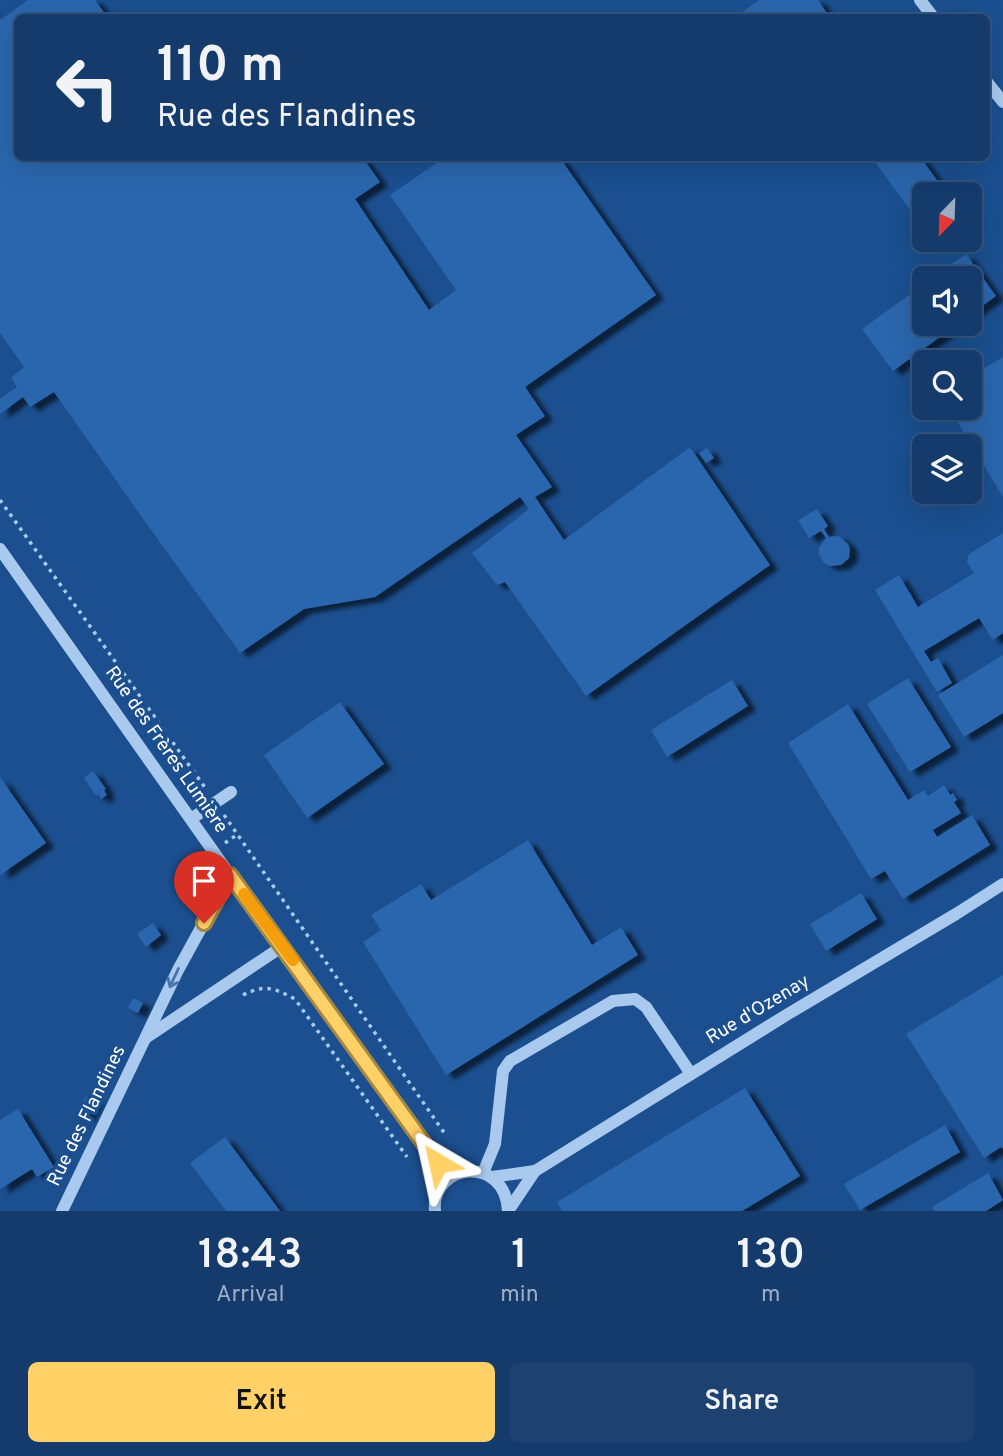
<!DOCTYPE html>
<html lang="en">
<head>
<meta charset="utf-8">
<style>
  :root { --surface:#143b6b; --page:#1d4271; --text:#f1f3f6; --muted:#9dadc1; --line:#33557e; --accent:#ffd166 }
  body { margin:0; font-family:Overpass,sans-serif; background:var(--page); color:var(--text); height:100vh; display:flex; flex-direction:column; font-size:26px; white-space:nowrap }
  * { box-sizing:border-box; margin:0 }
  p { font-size:23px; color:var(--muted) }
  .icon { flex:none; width:38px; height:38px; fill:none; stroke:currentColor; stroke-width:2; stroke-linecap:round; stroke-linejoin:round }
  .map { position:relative; height:1211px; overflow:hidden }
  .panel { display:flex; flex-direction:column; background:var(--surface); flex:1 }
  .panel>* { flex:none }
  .top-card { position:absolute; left:14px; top:14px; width:976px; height:147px; border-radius:10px; box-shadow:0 7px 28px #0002,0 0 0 2px var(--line); background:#143b6b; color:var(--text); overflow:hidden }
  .needle { width:46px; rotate:203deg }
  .buttons { position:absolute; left:912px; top:182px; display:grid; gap:14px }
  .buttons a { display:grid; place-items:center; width:70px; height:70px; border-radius:10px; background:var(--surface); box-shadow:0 7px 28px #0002,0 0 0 2px var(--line); font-size:35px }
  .pin { position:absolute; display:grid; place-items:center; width:60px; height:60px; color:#fff; margin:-72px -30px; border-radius:50% 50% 50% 0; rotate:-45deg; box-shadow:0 0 7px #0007 }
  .pin .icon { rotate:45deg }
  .me { position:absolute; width:77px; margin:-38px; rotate:324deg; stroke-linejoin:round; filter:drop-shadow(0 0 5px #0008) }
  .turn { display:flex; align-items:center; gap:24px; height:147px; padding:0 28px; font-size:32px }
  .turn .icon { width:91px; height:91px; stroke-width:2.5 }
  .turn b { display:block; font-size:49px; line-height:60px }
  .eta { display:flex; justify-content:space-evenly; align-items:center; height:119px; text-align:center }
  .eta b { font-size:42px; font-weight:600; line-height:49px }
  .primary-button { display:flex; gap:14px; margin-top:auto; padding:14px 28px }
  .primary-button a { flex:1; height:80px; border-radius:10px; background:var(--accent); color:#111; font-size:28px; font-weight:600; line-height:80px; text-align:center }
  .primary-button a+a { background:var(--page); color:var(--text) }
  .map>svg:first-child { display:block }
</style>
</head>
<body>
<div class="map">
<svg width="1003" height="1211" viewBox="0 0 1003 1211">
  <defs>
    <filter id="shadow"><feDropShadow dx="8" dy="4.5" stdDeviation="2" flood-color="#0009"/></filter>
  </defs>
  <rect width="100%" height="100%" fill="#1b4f8f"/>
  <!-- building -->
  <g fill="#2a66ad" filter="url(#shadow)">
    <polygon points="28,0 95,0 108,18 18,18 18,158 363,158 380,182 355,199 429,310 456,290 390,195 444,158 560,158 656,295 525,387 545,416 516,435 552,487 535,497 564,540 690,447 770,565 586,696 505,582 497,585 472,553 529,509 520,497 375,597 304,609 240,653 146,523 54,392 30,407 23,397 0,414 0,399 17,387 11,378 24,367 0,333 0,20"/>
    <polygon points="759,0 818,0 830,18 734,18"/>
    <polygon points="872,158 921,158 942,187 932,194 924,194 924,200 910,210"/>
    <polygon points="966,254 996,296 970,315 970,278 932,278"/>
    <polygon points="924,284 924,324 958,324 893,371 862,329"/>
    <polygon points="1003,357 1003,497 949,408 970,408 970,377"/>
    <polygon points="707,448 714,458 706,463 699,453"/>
    <polygon points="817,509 828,526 824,529 829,537 839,536 848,544 850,549 849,558 841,565 830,566 824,563 819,554 819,548 826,538 821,531 809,538 798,520"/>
    <polygon points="1003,533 1003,633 993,640 979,618 924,651 931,662 938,658 952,683 937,692 875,590 899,575 918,607 974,573 967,562 969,554"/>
    <polygon points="1003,655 1003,713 964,737 938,695"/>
    <polygon points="908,678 951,747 910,772 867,704"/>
    <polygon points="732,680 748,706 667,757 651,730"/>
    <polygon points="340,702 384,764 307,818 264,755"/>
    <polygon points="848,704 908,800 924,790 928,796 944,785 950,795 953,793 957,800 954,802 961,813 933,830 937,837 972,815 990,845 903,899 885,871 871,879 788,743"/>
    <polygon points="93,771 106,789 104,790 107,795 101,799 98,794 96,796 84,778"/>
    <polygon points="0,777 46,843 0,875"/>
    <polygon points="528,840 592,945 621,927 638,955 446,1075 363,942 381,930 371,915 421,884 431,900"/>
    <polygon points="861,893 877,919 826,951 810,924"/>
    <polygon points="153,923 161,935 146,947 137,934"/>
    <polygon points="1003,975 1003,1149 1001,1147 984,1158 906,1034"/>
    <polygon points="133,998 143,1003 138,1013 128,1008"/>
    <polygon points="745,1088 800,1176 742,1211 562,1211 557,1202"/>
    <polygon points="86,1096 95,1101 86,1118 77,1113"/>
    <polygon points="18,1109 54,1167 37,1177 32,1169 0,1189 0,1120"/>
    <polygon points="945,1125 960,1152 860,1210 844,1184"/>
    <polygon points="225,1137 280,1211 226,1211 190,1163"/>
    <polygon points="988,1173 1003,1200 986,1211 935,1211 932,1207"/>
  </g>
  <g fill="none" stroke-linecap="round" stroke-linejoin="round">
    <!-- path -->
    <g stroke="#a9c9ee" stroke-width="3.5" stroke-dasharray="3.5 5" stroke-linecap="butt">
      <polyline points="0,500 206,789"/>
      <polyline points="224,815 445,1134"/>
      <polyline points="225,843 238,834"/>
      <polyline points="200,862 204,885"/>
      <path d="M243,995C265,984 274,988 295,999L407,1157"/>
    </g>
    <!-- minor -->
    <g stroke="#a9c9ee" stroke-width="12">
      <polyline points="920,0 934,18"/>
      <polyline points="987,82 1003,102"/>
      <polyline points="0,549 230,875 449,1178"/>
      <polyline points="191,819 231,792"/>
      <polyline points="147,1037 283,946"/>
      <polyline points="483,1173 495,1144 503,1071 510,1061 613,1001 635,999 646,1007 691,1074"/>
      <polyline points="492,1177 535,1171 788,1014 956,914 1003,884"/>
      <polyline points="62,1211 178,970 230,875"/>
      <path d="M435,1211C430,1164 505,1153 508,1211"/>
      <polyline points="508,1211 535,1171"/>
    </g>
  </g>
  <!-- one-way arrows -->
  <defs><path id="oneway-shaft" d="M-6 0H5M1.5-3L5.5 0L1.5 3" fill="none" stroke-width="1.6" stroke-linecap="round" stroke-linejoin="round" transform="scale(1.75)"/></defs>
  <use stroke="#4674ac" href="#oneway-shaft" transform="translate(174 978) rotate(115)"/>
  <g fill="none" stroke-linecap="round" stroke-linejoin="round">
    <defs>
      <polyline id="route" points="204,923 230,875 438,1163"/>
    </defs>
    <!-- route casing -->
    <use href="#route" stroke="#a68842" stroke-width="18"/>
    <!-- route -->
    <use href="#route" stroke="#ffd166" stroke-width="12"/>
    <!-- slow -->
    <polyline stroke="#f59e0b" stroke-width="12" points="244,894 293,960"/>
  </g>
  <g text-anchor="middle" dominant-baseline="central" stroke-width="7" stroke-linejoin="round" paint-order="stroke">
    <!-- street labels -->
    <g font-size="19" fill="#fff" stroke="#1b4f8f">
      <text transform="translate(166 750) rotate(55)">Rue des Frères Lumière</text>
      <text transform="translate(758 1010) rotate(-31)">Rue d'Ozenay</text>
      <text transform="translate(87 1116) rotate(-64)">Rue des Flandines</text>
    </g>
  </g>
</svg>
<div class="buttons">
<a><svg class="needle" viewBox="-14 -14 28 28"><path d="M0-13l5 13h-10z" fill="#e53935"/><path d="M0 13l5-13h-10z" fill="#9dadc1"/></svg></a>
<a><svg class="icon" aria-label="sound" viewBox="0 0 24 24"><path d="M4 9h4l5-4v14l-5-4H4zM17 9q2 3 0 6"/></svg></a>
<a><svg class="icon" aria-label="search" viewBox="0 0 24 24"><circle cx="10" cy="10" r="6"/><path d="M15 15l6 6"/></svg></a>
<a><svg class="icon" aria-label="layers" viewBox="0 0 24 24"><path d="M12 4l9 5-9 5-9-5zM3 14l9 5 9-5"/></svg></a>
</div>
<div class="pin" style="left:204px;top:923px;background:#d93025"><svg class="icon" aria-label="arrive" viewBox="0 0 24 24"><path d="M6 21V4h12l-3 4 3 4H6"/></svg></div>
<svg class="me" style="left:438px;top:1163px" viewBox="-20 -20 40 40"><path d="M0-17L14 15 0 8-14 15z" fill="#ffd166" stroke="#fff" stroke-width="4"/></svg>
<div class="top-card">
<div class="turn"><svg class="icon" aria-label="left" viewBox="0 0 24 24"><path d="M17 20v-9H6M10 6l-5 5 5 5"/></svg><div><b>110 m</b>Rue des Flandines</div></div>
</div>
</div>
<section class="panel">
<div class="eta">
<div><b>18:43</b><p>Arrival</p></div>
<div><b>1</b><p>min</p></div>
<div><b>130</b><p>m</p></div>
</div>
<div class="primary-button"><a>Exit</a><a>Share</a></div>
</section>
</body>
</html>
